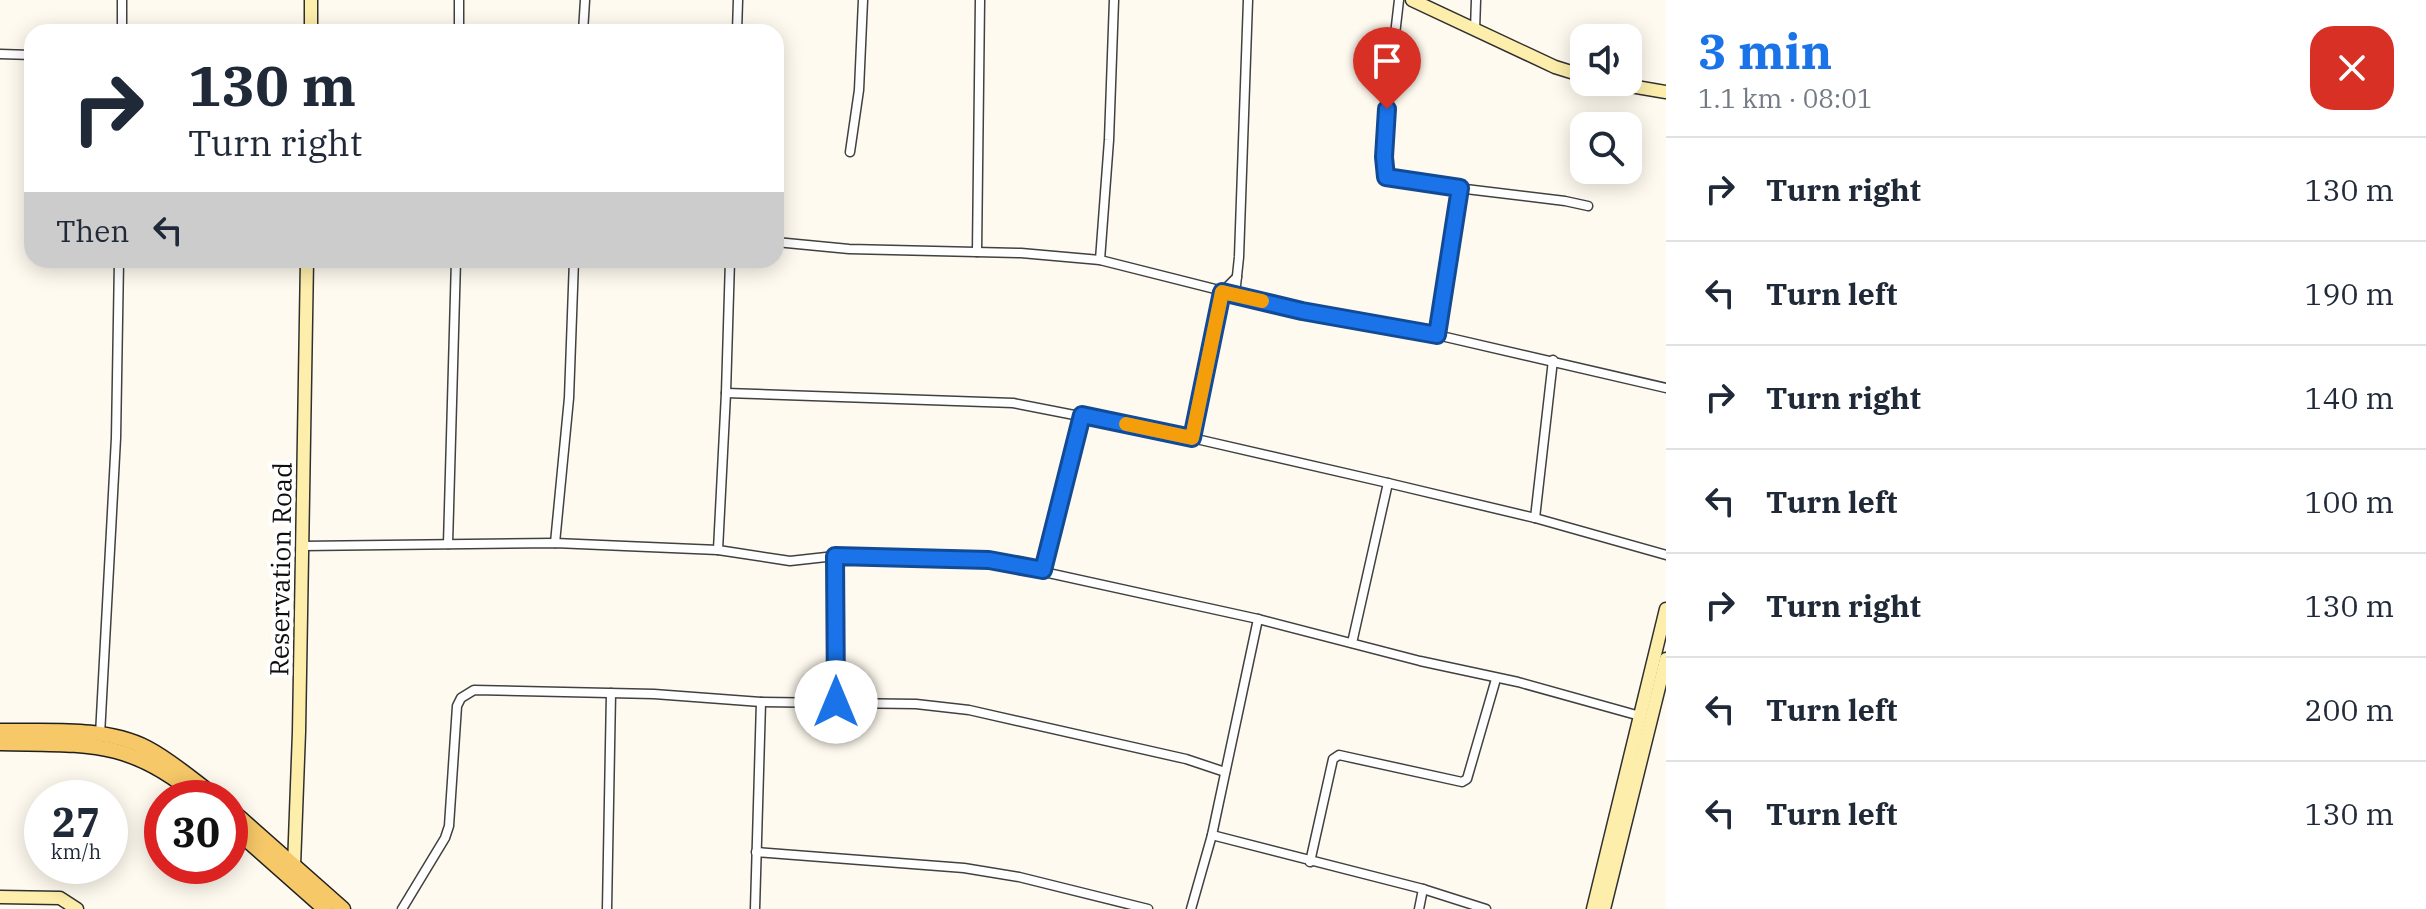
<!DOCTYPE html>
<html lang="en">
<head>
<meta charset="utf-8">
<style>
  :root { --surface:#fff; --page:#f2f2f3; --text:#1f2937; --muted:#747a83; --line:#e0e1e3; --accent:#1a73e8 }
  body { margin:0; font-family:"IBM Plex Serif",serif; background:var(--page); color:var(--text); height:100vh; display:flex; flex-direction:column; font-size:30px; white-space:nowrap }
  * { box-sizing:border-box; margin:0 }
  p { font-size:26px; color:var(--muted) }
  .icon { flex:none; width:44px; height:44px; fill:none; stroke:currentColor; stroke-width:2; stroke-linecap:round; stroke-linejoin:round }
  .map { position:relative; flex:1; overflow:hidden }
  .details { display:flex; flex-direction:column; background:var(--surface); width:760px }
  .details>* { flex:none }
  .banner { position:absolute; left:24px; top:24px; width:760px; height:244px; border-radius:24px; box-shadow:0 4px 20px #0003; background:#fff; color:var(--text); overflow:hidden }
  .buttons { position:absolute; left:1570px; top:24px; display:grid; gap:16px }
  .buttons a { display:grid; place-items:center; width:72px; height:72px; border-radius:16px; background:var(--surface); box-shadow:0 4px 20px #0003; font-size:40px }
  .speed { position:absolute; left:24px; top:780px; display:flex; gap:16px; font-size:40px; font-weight:700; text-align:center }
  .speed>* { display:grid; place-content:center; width:104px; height:104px; border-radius:50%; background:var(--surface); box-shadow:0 4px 20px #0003; line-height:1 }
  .speed small { font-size:20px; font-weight:400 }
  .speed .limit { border:12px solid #d22; background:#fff; color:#111 }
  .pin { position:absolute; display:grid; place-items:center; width:68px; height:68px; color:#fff; margin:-82px -34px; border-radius:50% 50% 50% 0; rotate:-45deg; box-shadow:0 0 8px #0007 }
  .pin .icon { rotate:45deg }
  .me { position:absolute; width:88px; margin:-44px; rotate:0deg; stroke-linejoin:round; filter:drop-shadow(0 0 6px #0008) }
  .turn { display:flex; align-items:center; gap:28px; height:168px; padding:0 32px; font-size:36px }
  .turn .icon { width:104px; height:104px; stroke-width:2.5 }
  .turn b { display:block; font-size:56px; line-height:68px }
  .then { display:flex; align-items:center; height:76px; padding:0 32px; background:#0003; gap:16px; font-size:30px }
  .round { display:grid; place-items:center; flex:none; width:84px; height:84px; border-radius:24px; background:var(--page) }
  .head { display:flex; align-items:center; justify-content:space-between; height:136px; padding:0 32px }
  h1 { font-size:48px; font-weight:700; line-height:60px; color:var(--accent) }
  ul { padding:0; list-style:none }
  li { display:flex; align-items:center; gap:24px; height:104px; padding:0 32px; border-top:2px solid var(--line) }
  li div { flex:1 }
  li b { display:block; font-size:30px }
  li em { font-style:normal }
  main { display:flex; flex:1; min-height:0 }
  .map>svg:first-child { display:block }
</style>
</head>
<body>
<main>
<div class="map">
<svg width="1666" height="909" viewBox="0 0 1666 909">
  <rect width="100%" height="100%" fill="#fffaef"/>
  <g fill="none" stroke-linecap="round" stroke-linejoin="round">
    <defs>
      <g id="street">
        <polyline points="1399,0 1389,86 1384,157 1386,177 1391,180 1565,201 1588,206"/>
        <polyline points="1475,30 1476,0"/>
        <polyline points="122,32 122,0"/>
        <polyline points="459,32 459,0"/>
        <polyline points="583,32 585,0"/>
        <polyline points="737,32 738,0"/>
        <polyline points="0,54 32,55"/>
        <polyline points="850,152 859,90 863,0"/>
        <polyline points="776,242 849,249 1021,253 1100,260 1302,311 1437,335 1666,388"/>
        <polyline points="977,252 980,0"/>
        <polyline points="1100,260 1109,140 1114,0"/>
        <polyline points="1235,295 1239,257 1248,0"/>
        <polyline points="1437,335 1460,188"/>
        <polyline points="726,393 1013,403 1192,438 1388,483 1535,518 1666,555"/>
        <polyline points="1192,438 1222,292 1237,277"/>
        <polyline points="1535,518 1553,360"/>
        <polyline points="555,543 569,398 574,260"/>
        <polyline points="448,544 456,260"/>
        <polyline points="302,546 555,543 718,550 790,561 835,556 989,560 1258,619 1420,661 1518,682 1640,716"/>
        <polyline points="718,550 726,393 730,260"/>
        <polyline points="835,556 836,702"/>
        <polyline points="1043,570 1082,415"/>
        <polyline points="1352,643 1388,483"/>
        <polyline points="100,735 116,438 119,260"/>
        <polyline points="1212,835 1423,889 1486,909"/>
        <polyline points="756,852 964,868 1019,877 1148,909"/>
        <polyline points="1310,862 1333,759 1339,755 1462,782 1467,779 1496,679"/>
        <polyline points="402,909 445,838 449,826 457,706 461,698 474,690 654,694 761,702 916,704 969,710 1186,759 1225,772"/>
        <polyline points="607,909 611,693"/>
        <polyline points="755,909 761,702"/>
        <polyline points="1191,909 1212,835 1258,619"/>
        <polyline points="1419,909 1423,889"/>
      </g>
      <g id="secondary">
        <polyline points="311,0 311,32"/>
        <polyline points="1412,0 1555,67 1584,76"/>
        <polyline points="1607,82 1666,92"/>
        <polyline points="292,872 294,866 299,732 307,260"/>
        <polyline points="0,897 60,898 77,909"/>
        <polyline points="1593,909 1666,609"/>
        <polyline points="1604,909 1666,659"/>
      </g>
      <g id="primary">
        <path d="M0,731C46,732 104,726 147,748C172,761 194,781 217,798"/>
        <path d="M0,743C85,745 130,738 199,798"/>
        <polyline points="230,809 343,909"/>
        <polyline points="230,825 325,909"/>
      </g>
    </defs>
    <!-- street casing -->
    <use href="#street" stroke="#414141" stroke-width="11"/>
    <!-- secondary casing -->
    <use href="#secondary" stroke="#303030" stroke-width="15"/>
    <!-- primary casing -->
    <use href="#primary" stroke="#1f1f1f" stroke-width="17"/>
    <!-- street -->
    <use href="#street" stroke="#fff" stroke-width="8"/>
    <!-- secondary -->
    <use href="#secondary" stroke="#fdeeab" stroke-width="12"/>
    <!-- primary -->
    <use href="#primary" stroke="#f6c868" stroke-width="14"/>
  </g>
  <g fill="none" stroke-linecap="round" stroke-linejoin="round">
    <defs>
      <polyline id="route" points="836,702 835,556 989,560 1043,570 1082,415 1192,438 1222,292 1302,311 1437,335 1460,188 1386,177 1384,157 1387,109"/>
    </defs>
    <!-- route casing -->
    <use href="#route" stroke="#114b97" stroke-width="20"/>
    <!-- route -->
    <use href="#route" stroke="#1a73e8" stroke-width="14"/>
    <!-- slow -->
    <polyline stroke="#f59e0b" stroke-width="14" points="1126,424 1192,438 1222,292 1262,301"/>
  </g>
  <g text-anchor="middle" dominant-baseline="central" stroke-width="8" stroke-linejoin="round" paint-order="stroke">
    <!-- street labels -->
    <g font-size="26" fill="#0e0e0e" stroke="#fff">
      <text transform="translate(280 569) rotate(-89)">Reservation Road</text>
    </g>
  </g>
</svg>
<div class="buttons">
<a><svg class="icon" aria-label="sound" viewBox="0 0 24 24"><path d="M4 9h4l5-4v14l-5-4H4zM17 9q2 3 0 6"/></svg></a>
<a><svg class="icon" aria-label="search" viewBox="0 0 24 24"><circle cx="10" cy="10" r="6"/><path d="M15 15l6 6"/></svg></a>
</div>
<div class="speed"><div>27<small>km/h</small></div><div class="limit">30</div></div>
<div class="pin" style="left:1387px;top:109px;background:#d93025"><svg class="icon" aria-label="arrive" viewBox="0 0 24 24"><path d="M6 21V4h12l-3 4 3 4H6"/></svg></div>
<svg class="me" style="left:836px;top:702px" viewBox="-20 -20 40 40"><circle r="19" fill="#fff"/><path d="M0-13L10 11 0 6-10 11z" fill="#1a73e8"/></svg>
<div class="banner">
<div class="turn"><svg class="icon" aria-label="right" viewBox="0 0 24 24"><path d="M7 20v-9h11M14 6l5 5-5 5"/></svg><div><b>130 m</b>Turn right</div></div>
<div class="then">Then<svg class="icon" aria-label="left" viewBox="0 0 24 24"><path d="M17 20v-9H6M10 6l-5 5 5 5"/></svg></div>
</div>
</div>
<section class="details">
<div class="head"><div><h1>3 min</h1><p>1.1 km · 08:01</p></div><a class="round" style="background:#d93025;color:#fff"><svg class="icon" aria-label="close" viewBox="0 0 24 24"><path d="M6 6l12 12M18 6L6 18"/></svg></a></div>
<ul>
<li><svg class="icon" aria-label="right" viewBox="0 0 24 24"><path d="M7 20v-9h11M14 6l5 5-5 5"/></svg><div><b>Turn right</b></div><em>130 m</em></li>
<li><svg class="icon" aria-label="left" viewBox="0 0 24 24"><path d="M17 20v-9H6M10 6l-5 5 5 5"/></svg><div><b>Turn left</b></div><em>190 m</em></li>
<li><svg class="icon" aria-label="right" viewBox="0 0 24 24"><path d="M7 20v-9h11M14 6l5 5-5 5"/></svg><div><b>Turn right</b></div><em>140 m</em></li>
<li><svg class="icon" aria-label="left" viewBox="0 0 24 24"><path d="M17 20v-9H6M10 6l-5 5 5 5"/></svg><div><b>Turn left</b></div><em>100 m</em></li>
<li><svg class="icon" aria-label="right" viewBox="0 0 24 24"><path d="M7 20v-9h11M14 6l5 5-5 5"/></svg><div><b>Turn right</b></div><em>130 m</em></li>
<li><svg class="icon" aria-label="left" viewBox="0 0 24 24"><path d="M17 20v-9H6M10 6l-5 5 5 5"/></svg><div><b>Turn left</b></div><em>200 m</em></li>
<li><svg class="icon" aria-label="left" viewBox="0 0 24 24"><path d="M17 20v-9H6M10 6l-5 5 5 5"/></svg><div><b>Turn left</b></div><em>130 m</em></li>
</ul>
</section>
</main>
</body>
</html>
